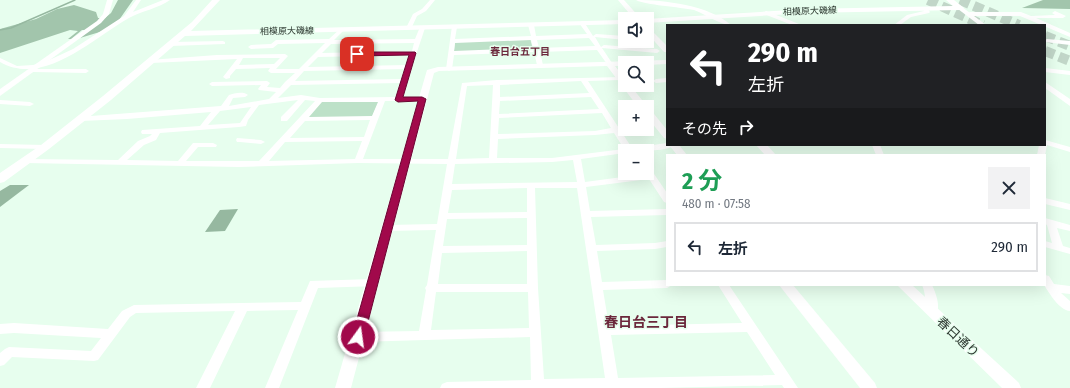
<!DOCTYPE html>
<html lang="ja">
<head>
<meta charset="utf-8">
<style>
  :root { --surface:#fff; --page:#f2f2f3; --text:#1f2937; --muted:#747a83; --line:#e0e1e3 }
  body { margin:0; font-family:"Fira Sans Condensed","Noto Sans JP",sans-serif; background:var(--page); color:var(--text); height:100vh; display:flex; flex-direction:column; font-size:15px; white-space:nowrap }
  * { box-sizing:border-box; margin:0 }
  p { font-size:13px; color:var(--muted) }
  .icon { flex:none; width:22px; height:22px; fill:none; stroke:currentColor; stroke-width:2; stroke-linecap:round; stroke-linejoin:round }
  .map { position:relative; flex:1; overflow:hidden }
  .side { position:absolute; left:666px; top:154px; width:380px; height:132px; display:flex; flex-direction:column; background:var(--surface); border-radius:0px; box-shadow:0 4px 16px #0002 }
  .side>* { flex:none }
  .top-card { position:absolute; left:666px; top:24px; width:380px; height:122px; border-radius:0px; box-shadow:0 4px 16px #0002; background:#202124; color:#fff; overflow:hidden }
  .controls { position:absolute; left:618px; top:12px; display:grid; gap:8px }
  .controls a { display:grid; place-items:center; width:36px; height:36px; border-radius:0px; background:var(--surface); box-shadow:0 4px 16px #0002; font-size:20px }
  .pin { position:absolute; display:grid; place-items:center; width:34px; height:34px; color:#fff; margin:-17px; border-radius:8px; box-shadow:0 2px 6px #0006 }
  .me { position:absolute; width:44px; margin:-22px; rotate:14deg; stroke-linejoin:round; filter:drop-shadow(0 0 3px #0008) }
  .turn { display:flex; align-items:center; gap:14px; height:84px; padding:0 16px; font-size:18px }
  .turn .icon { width:52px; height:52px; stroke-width:2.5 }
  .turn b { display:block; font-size:28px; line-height:34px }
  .then { display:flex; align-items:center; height:38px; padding:0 16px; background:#0003; gap:8px; font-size:15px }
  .round { display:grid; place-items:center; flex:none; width:42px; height:42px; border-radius:0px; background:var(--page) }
  .summary { display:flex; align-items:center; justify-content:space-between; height:68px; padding:0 16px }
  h1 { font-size:24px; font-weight:700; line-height:30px; color:#1e9e55 }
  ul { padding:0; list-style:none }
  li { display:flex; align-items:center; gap:12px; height:50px; margin:0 8px 6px; padding:0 8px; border:2px solid var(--line); border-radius:0px }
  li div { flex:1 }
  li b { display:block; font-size:15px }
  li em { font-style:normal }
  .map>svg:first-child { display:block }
</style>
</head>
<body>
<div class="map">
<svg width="1070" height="388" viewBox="0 0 1070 388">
  <rect width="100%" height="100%" fill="#e7feee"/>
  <!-- green -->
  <g fill="#bde1c8">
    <polygon points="530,38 533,50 454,52 455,42"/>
    <polygon points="321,101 379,101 372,117 307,117"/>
  </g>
  <!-- forest -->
  <g fill="#a2c5ac">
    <polygon points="118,0 133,0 119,20 103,31 80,38 90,30 82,30 71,39 68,39 78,31 70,30 0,53 0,29 36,19 57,9 74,5 96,12 98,18 105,18 111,13"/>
    <polygon points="1043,0 1070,0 1070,9 1022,8"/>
  </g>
  <!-- water -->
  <g fill="#96b8a0">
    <polygon points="10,185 29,185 0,207 0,191"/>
    <polygon points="238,209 225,231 205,232 220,210"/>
  </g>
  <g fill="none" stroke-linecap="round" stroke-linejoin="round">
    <!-- stream -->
    <polyline stroke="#96b8a0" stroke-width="1.5" points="0,30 11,28 75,0"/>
    <!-- motorway-tunnel -->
    <g stroke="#c1d6c8" stroke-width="10" stroke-dasharray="10 5" stroke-linecap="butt">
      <polyline points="928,0 983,25"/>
      <polyline points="960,0 1019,25"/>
      <polyline points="1045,36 1070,46"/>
      <polyline points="1045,51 1070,61"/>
    </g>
    <!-- minor -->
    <g fill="#fff" fill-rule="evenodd">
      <path d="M136,0H141L133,12L163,0H170C159,8 142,11 129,18C92,39 44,87 0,62V58L17,66L33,65L45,62L73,49L124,16Z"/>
      <polygon points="430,0 435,0 426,11 417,16 411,29 407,29 406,28 413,14 422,9"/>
      <path d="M636,0C664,0 709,5 731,25C720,25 705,14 694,10C680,7 645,5 636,0Z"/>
      <polygon points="922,7 926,7 930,12 929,13 911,17 900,25 894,25 907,15 924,11"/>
      <polygon points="766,11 799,24 800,25 792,25 764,14 763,13"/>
      <polygon points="1055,11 1066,16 1063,18 1036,18 1070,33 1070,37 1020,16 970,16 967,14 970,12 1021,12 1031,16 1055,15 1052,13"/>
      <path d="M582,21L584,22L593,36L596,34L625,36V40L595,37L601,47L604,45L657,49L660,51L657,53L602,48L612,63L609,65L607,64L597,50L540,52L543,65L540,67L537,65L534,52L454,55L452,69L449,71L446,69L452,26L457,27L455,39L531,36L528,25L531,23L534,25L536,36L587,34L579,23ZM589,38L595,46L539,48L537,40ZM531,40L533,48L454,51L455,43Z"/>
      <path d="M420,27L425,28L402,97H422L426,99L422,101H385L363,159H448L462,83L497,80L622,77V79L620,80L588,81L632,148L667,143V145H675C667,152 636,151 625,151V153L581,159L585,182L645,174V173H647V167L650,168L667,193V203L664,202L649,179L586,187L590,211L667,209V215L591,217L596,245L655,243L667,241V247L655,249L597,251L602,282L667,280V285H672L667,288L603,290L609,326L742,323L718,285H729L798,388H784L782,385L660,388H440L442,384L447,382L531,380L530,337L358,342L354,340L352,337L354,334L358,332L419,331L426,290L425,288L427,285L436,230L387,231L382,228L387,225L437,224L447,164L358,163L239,167L25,163L21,161L25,159L118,160L138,141L150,136L152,134H142L141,132L142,130L200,126L211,112L127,119L81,121H78V117L221,106L229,95C234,93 244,91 248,95L245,97L233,98L229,106L269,99L276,92L259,90L258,89L261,85L212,86L209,84L212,82L267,81L270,83L267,87L280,88L285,82L295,73H271L268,71L270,68L236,69L230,76V78L226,79L223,77L237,59L151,63L148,61L149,60L217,55L285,54L288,56L276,69H299L325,43L278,44L273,48L251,49L248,47L251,45L271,44L276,40L329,39L341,28L344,30L334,40L415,39ZM414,43L412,51L322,53L331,44ZM410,55L407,65L308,67L318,57ZM243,58H280L274,64L239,65ZM406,69L402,79L295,81L304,71ZM581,81L589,93L500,97V85ZM401,83L395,97L320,98L301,95L278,98L291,85ZM493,85L489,158L456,159L467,86ZM591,97L599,109L499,114L500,101ZM298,100L281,117V121H287L305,100L315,101L259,161H186L198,147H216L217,145L213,143H193L178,161L127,160L144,145L156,140L160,133L239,127L246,126L248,120L259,105ZM322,102H378L372,116L309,117ZM251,107L240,123L208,125L220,111ZM602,113L611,128L595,131L498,134L499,118ZM370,120L364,137L290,138L305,121ZM614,133L624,149L552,158H497L498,139L595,135ZM362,141L355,159L269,161L285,142ZM573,160L577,182L452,184L455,164L552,162ZM527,188V212L448,213L452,190ZM535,188H577L605,378L544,379L538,288ZM527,218V245L443,246L447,219ZM527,251V284H438L442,253ZM436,292H528L529,328L431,330ZM747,332L775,375L618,378L611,335Z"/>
      <polygon points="647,38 650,39 651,40 648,42 645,41 647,41"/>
      <polygon points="1047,39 1070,41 1070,45 1045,42 1045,40"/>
      <polygon points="223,41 225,42 225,44 171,46 168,44 171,42"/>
      <polygon points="1045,68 1070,71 1070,75 1045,72"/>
      <polygon points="35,69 86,69 89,71 86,73 33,72 32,71"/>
      <polygon points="667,78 667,82 656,83 653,81 656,79"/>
      <polygon points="0,100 30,102 34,104 30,106 0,104"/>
      <polygon points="237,138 261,140 265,142 261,144 240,142 237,142 236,140"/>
      <polygon points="1045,140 1070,147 1070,152 1047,145 1045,155 1037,155 1039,145 1045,145"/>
      <polygon points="0,144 45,145 49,147 45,149 0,148"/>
      <polygon points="872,145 880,145 884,155 876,155"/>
      <polygon points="1045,198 1070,204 1070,210 1045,204"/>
      <polygon points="1045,218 1070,225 1070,231 1057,228 1063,246 1070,248 1070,254 1045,247 1045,241 1052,243 1047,225 1045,224"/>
      <path d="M1045,275L1049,276L1054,284L1070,286V294L1061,293L1070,301V311C1059,310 1050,294 1044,285H1045Z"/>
      <polygon points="372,279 376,280 377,283 376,286 318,288 279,388 265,388 298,310 247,311 210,388 196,388 235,311 136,313 130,317 98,360 94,361 12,357 4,365 0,366 0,353 5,349 9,347 91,351 101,338 14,333 0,334 0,324 14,323 108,329 122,311 134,305 301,302 310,281"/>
      <path d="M922,285H932C936,293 941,307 936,315L932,316L928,315C924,307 927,296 922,285Z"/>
    </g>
    <!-- tertiary -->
    <g fill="#fff" fill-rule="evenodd">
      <polygon points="107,0 113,0 109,14 101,23 0,96 0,89 97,21 103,14"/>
      <polygon points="618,0 624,0 641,19 634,19"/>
      <polygon points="960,6 962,7 986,25 979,25 958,9 957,8"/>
      <polygon points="647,27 649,28 667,46 667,52 664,52 647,33"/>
      <polygon points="667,60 667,64 647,65 647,63 625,63 625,66 615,66 625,79 625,85 630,85 646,105 647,107 647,108 638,107 607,66 439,71 434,73 351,388 335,388 427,70 438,67"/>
      <polygon points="1045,82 1070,99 1070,106 1045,88"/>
      <polygon points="647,108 650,109 667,130 667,139 664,138 647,117"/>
      <polygon points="669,145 679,145 687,155 677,155"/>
      <polygon points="756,145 767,145 776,155 765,155"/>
      <polygon points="779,285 793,285 875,383 877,388 860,388"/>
      <polygon points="897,285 912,285 1019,383 1021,388 1002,388"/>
    </g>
    <!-- primary -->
    <g fill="#fff" fill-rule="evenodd">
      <polygon points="212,0 220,0 191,31 625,20 625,24 185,36 111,100 49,149 4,182 0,183 0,173 41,145 103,96 192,22"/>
      <polygon points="946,0 954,0 964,8 960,10 806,13 647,23 647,19 646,19 806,9 953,6"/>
    </g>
  </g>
  <!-- route -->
  <polygon fill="#a1094b" stroke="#690631" points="415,52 416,53 403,97 422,97 426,99 364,337 362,340 358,341 354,340 352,337 418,101 398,102 395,100 409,55 357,56 354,54 357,52"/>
  <g text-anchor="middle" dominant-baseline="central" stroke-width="3" stroke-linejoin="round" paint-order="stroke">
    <!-- far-street labels -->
    <g font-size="9" fill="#2b362e" stroke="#e7feee">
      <text transform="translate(810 11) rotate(-2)">相模原大磯線</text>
      <text transform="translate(287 31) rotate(-1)">相模原大磯線</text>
    </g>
    <!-- far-neighbourhood labels -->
    <g font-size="10" font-weight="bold" fill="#6b273b" stroke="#e7feee">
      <text x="520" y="52">春日台五丁目</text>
    </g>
    <!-- near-street labels -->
    <g font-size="13" fill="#2b362e" stroke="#e7feee">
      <text transform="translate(958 337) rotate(43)">春日通り</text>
    </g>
    <!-- near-neighbourhood labels -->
    <g font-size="14" font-weight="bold" fill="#6b273b" stroke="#e7feee">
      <text x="646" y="322">春日台三丁目</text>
    </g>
  </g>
</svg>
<div class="controls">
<a><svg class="icon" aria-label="sound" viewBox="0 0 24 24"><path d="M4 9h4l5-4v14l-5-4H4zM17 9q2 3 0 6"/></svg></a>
<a><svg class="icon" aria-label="search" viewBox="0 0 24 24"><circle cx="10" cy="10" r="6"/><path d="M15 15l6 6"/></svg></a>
<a>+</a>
<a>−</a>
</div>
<div class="pin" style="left:357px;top:54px;background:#d93025"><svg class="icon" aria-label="arrive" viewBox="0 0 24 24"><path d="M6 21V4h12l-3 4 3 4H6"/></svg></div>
<svg class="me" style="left:358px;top:337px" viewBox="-20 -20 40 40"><circle r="17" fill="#a1094b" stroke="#fff" stroke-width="3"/><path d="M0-11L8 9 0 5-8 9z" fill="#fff"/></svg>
<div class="top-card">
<div class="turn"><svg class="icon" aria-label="left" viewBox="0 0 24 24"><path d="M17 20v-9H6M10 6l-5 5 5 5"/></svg><div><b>290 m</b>左折</div></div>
<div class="then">その先<svg class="icon" aria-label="right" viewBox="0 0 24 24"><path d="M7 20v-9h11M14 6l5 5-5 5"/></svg></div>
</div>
<section class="side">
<div class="summary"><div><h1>2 分</h1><p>480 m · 07:58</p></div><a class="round"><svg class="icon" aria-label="close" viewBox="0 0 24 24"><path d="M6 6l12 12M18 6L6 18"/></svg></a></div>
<ul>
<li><svg class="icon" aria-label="left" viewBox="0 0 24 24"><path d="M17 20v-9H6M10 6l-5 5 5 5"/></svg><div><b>左折</b></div><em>290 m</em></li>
</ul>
</section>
</div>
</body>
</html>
